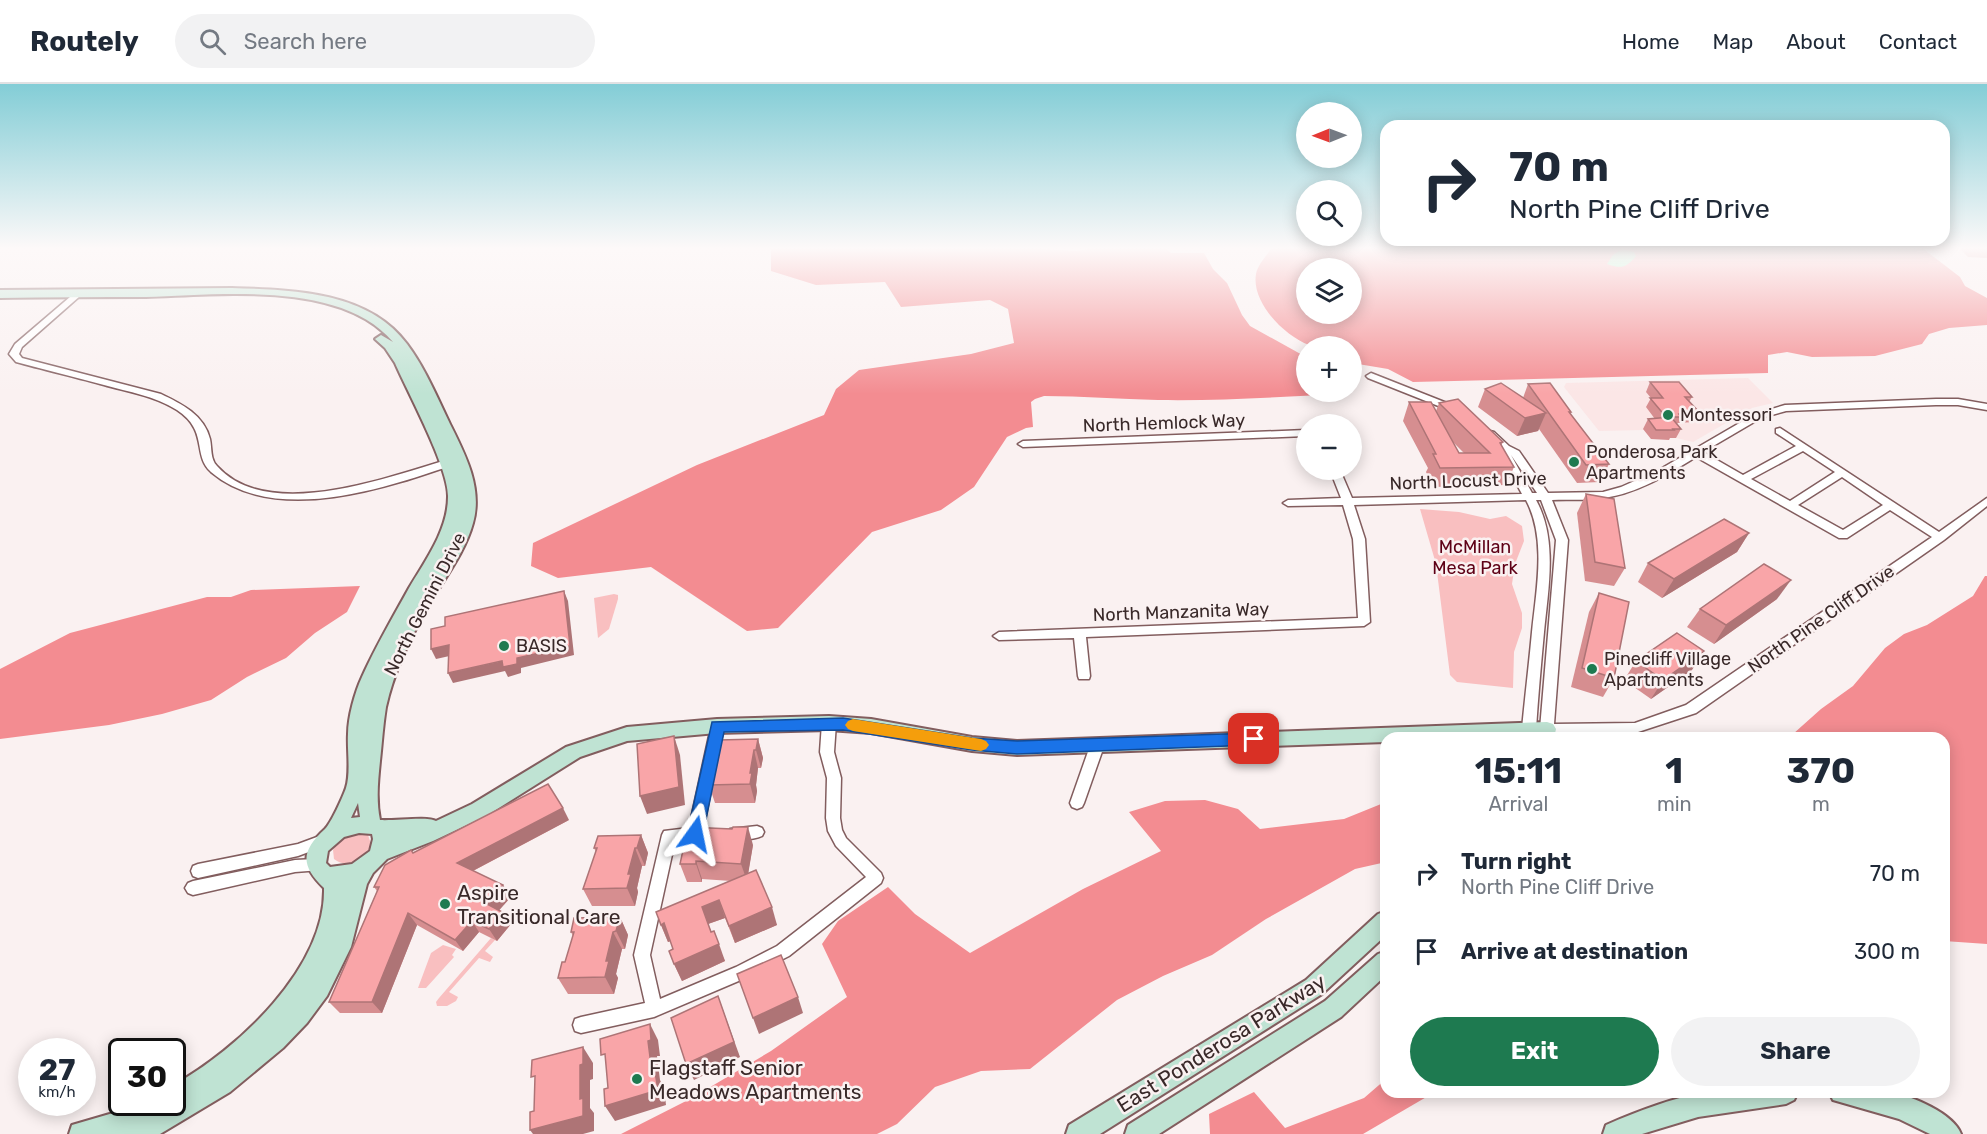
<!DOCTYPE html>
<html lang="en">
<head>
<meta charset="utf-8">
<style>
  :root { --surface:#fff; --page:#f2f2f3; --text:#1f2937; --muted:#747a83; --line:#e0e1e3; --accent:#1e7a50 }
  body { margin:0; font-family:Rubik,sans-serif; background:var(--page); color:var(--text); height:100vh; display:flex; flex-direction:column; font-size:22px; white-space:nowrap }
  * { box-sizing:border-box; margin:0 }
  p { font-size:20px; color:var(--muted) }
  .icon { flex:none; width:33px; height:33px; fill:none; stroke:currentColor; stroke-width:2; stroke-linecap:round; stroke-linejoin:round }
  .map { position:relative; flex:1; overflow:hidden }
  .sheet { position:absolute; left:1380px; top:648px; width:570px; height:366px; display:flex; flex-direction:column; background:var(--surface); border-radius:18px; box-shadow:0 3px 15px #0003 }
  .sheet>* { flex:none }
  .guide { position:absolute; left:1380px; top:36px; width:570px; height:126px; border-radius:18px; box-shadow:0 3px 15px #0003; background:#fff; color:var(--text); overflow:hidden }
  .needle { width:39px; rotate:269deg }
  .buttons { position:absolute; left:1296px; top:18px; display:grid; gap:12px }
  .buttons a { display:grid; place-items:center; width:66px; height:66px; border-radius:50%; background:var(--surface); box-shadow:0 3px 15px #0003; font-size:30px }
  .speed { position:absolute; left:18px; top:954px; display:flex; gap:12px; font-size:30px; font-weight:700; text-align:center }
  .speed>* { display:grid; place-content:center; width:78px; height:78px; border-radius:50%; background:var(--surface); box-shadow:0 3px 15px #0003; line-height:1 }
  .speed small { font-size:15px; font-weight:400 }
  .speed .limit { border:3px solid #111; border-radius:9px; background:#fff; color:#111 }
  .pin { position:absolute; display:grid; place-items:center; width:51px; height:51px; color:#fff; margin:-26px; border-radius:12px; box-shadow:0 3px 9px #0006 }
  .me { position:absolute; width:66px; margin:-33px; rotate:12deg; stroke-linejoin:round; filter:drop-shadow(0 0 4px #0008) }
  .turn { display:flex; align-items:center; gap:21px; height:126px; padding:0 30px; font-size:27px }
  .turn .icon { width:78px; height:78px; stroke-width:2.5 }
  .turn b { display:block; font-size:42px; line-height:51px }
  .eta { display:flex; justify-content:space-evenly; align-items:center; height:102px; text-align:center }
  .eta b { font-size:36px; font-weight:700; line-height:42px }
  .cta { display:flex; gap:12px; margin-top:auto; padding:12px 30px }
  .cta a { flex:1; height:69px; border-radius:36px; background:var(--accent); color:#fff; font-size:24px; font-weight:700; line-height:69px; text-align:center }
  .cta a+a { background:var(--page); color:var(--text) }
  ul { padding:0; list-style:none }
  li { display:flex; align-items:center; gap:18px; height:78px; padding:0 30px }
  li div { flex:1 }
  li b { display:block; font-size:22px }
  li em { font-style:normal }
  header { display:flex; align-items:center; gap:36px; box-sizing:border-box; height:84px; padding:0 30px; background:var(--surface); border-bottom:2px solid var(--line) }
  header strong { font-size:28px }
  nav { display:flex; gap:33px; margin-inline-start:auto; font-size:21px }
  .search { width:420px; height:54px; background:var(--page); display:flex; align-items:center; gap:15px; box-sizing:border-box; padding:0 21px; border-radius:33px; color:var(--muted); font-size:22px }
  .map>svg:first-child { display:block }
</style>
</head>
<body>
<header>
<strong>Routely</strong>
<div class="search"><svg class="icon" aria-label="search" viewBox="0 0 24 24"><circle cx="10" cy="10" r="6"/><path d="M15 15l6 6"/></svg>Search here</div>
<nav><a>Home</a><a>Map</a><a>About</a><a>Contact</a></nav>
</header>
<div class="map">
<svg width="1987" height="1050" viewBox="0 0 1987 1050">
  <rect width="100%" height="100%" fill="#faf1f1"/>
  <!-- built -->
  <polygon fill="#fbe6e6" points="1748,294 1773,319 1752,324 1693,358 1676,354 1666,342 1689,338 1656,305 1647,305 1649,308 1646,308 1659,323 1661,342 1644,346 1599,347 1564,303 1566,299"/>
  <!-- green -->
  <g fill="#f9bfc0">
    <polygon points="1420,425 1459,428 1490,435 1506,432 1522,442 1524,457 1515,480 1512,500 1522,529 1522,544 1514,568 1513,604 1457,598 1450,591 1436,480"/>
    <polygon points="614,510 618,511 618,515 609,545 598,554 594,514"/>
    <path d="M364,749L368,751L371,760C366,775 348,786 334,775L333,766C339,755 350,748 364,749Z"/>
    <polygon points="491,854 495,856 485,867 493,873 490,878 479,874 449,908 458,913 456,917 447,922 437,922 436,918 439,914"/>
    <polygon points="443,861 456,865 452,871 454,873 426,904 418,904 431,869"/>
  </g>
  <!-- forest -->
  <g fill="#f38c91" fill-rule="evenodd">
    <path d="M771,163H1038L1041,165L1077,167L1098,163H1165L1171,169H1204L1213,185L1227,199L1242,231L1250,242L1306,273V308H1344L1341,310C1280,313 1219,317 1158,316C1120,315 1082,312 1044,312L1035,315L1031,318L1033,343L1026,344L1007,353L974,403L941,426L872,448L778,544L747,547L651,483L558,494L531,482L533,459L697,381L824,331L836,305L859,286L971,270L1014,259L1008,225L990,216L901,223L885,198L816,201L771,187Z"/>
    <path d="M1273,163H1921L1960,193L1965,202L1987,214V241L1949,244L1929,250L1922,260L1875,272L1812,273L1787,268L1768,271V289L1413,298L1388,285L1352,279V262C1339,262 1320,266 1309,261C1285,252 1251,219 1256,190C1258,180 1267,171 1273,163ZM1306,184H1352V230H1306Z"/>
    <polygon points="1985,492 1987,492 1987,860 1944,857 1944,654 1784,654 1793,650 1821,625 1853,602 1885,564 1904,550 1927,541 1973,512"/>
    <polygon points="360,502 347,528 315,549 286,574 247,593 211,616 162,630 109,641 0,655 0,585 70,549 207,513 231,513 251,506"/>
    <polygon points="1205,716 1238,725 1260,745 1344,735 1386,718 1386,778 1355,785 1266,835 1212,871 1163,892 1117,916 1030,985 981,987 935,1003 897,1040 877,1050 621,1050 690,1015 771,967 847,913 822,860 838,837 888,803 915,830 970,869 1083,805 1161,767 1129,728 1165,717"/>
    <polygon points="1386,995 1386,1008 1435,1008 1363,1050 1210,1050 1209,1030 1254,1008 1285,1044 1364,1014"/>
  </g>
  <!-- water -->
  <path fill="#8cf2ba" d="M1622,165L1634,168L1636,172C1626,184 1621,185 1607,180L1613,171Z"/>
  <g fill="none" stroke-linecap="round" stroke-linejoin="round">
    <defs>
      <g id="street">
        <path d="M77,207L80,208V212L22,263L19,270L22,274L161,310C182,320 204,331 210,355C212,364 210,375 217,382C270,441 395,390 457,373L462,376L461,378C390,403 276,443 211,388C192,371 209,347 177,326C155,312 129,308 104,301C75,293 45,286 16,278L9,270L15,260Z"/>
        <polygon points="1371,289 1457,323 1459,325 1454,328 1451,327 1368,294 1366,292"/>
        <path d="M1936,315H1958L1987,320V326L1958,321H1936L1786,327L1761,334L1703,368L1743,391L1796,362L1776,349V345L1780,344L1939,448L1987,414V422L1944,456L1696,629L1635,649L1547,650L1542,649L1540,645L1556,456L1541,416H1536C1558,455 1548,506 1544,548C1541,580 1538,613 1536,645L1534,649L1529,650L1524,649L1522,645C1525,613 1529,581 1532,548C1536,507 1547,455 1526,416L1354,421L1365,455L1370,538L1364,542L1086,553L1090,592L1089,595H1079L1078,592L1074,554L999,556L993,552L999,548L1358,534L1353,455L1343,421L1288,422L1283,419L1288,416L1341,414L1330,386H1340L1352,414L1522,410L1501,371L1505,368L1485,350L1490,347L1494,348L1509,362L1519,367L1548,409L1603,408L1621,403L1657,387L1755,330L1785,321ZM1803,367L1835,388L1790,417L1751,395ZM1511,371L1537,409H1532ZM1696,373L1839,454H1847L1890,426L1932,453L1686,621L1635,639L1554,640L1568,456L1552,416C1569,415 1587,417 1603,414C1637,410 1668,390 1696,373ZM1842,393L1883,421L1843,446L1798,421Z"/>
        <polygon points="1306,346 1306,352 1023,363 1018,360 1023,357"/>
        <polygon points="829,634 834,635 836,639 834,668 841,694 840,734 842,746 846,754 881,789 883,794 881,799 789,872 748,893 654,933 581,949 575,947 573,941 575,935 581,933 645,919 634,871 662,751 664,747 689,744 712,638 717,637 722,638 724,642 702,750 700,754 675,757 650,871 660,915 736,883 777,862 866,793 836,762 828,747 826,734 827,694 820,668 822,639 824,635"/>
        <polygon points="1097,657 1102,658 1104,662 1084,719 1082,723 1077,725 1072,723 1070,719 1090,662 1092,658"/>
        <path d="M757,742L762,744L764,748L762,752C753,756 739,757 730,753L728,749L730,745Z"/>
        <polygon points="325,750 330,752 332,756 330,760 298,772 198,794 193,792 191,787 193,782 198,780 298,760"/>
        <polygon points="316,775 321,776 323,781 321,786 295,788 193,811 188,809 185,804 188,799 193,797 295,776"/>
      </g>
      <g id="secondary">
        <path d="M232,204C292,206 368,207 407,260C425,284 437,313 450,340C465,370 483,404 473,439C465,469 443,496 428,523C410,554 394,587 386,623C383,641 382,659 380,677C378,697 376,716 380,736C395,737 427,732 436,737L472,720L566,663L627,643L717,635L829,632L871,635L972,653L1017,657L1547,638L1553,640L1556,645L1554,654H1536V652L1386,654V658L1017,671L972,667L871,649L829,646L717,649L627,657L580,673L486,732L433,757L387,775L373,789L367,800L351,863L327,912L307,939L283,964L230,1008L160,1050H69L72,1041L120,1027L137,1018H172V1002C237,966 326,884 324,804C300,781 301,767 325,745C331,739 343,713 346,704C351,689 347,666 348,650C348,633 355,608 362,593C376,562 393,533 409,504C425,477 448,446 448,413C449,384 408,309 395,279L385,264L375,255L381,251L393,258C341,196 218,211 146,213C97,213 49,213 0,214V206ZM358,719L360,733L351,734ZM359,749L372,750L373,755L370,767L352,780L330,783L326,779L328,767L344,753Z"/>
        <polygon points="1386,827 1386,851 1322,910 1100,1050 1066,1050 1069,1041 1306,896 1378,830"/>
        <polygon points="1386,867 1386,891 1341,933 1159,1050 1125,1050 1128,1041 1325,917 1378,870"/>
        <path d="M1704,1008H1798L1794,1016L1786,1020L1698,1033L1642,1050H1603L1606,1041C1638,1027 1670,1015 1704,1008Z"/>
        <path d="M1829,1008C1849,1008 1871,1005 1890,1008C1912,1012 1953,1029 1961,1050H1930L1899,1035L1833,1016Z"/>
      </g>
    </defs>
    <!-- street casing -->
    <use href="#street" stroke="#825d5e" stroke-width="3"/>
    <!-- secondary casing -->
    <use href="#secondary" stroke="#825d5e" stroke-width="4"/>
    <!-- street -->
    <use href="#street" fill="#fff" fill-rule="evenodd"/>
    <!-- secondary -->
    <use href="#secondary" fill="#bfe3d3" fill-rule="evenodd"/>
  </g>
  <!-- wall -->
  <g fill="#d68e90" fill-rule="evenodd">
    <polygon points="1958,163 1987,163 1987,174 1968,173"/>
    <polygon points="1650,298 1692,313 1689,318 1699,328 1694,338 1678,339 1677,340 1681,345 1676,354 1670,354 1669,356 1651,355 1643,345 1648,335 1655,335 1646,323 1651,314 1646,308"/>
    <polygon points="1528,300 1571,328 1570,330 1609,380 1600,398 1577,399 1539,345 1538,347 1517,352 1478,323 1485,305 1523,314"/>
    <path d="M1409,318L1436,327L1439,319L1503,358L1501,362L1514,383L1506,401L1433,403L1426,388L1428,384L1403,337ZM1452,357L1464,369H1459Z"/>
    <polygon points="1586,410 1625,484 1614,502 1585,497 1577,429"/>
    <polygon points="1749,449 1737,468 1662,514 1638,498 1648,479"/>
    <polygon points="1599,509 1614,594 1603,613 1571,603 1589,528"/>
    <polygon points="1777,515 1714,560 1687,543 1700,525"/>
    <polygon points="1636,577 1692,586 1651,615 1624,596"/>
    <polygon points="758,655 763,674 761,684 758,684 756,701 757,707 755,719 715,719 709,701 715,689"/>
    <polygon points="569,736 473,787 503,801 511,813 499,826 504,829 511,840 497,857 479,848 463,867 417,841 382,929 340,929 329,918 377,807 374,803 413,769"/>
    <polygon points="641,751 648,769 645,782 642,782 637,804 638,808 635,822 592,822 583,805 596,768 594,764"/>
    <polygon points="753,761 748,789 777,841 735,859 725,834 708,840 725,877 682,897 674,880 673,865 670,857 668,858 661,841 731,797 702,795 702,798 687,798 680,780"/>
    <polygon points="620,833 628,851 625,865 622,865 616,890 618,894 614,910 568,910 558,894 565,878 573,852 571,848"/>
  </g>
  <!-- shaded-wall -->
  <g fill="#ae7476">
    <polygon points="1546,329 1538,347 1517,352 1525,334"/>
    <polygon points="1749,449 1737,468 1662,514 1674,495"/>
    <polygon points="1791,496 1777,515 1714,560 1726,541"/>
    <polygon points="564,507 568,517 574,571 521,584 521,589 508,593 505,587 453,599 448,589 517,574"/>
    <polygon points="449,561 454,571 436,575 431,565"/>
    <polygon points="1704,567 1692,586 1651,615 1663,596"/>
    <polygon points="674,652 680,671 685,721 647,730 640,712"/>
    <polygon points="758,655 763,674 761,684 756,666"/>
    <polygon points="754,666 758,684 756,701 757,707 755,719 750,700 750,689"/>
    <polygon points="563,724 569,736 465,791 457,779"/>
    <polygon points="748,743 753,761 747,797 741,780"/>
    <polygon points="641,751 648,769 645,782 637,764"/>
    <polygon points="635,764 642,782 637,804 638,808 635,822 627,804 628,790"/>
    <polygon points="696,777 702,795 702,798 696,780"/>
    <polygon points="503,801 511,813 494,832 487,820"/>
    <polygon points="719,816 725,834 708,840 702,823"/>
    <polygon points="772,823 777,841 735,859 729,842"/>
    <polygon points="408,829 417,841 382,929 372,918"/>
    <polygon points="504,829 511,840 497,857 489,845"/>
    <polygon points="620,833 628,851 625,865 616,847"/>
    <polygon points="472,837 479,848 463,867 455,856"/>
    <polygon points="664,839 671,857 668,858 661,841"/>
    <polygon points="613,848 622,865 616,890 618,894 614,910 605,893 606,877"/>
    <polygon points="719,860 725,877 682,897 674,880"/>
    <polygon points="718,912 740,973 694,996 686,980"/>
    <polygon points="798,913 803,929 759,950 753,934"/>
    <polygon points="650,940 658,956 660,972 657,972 660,996 664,1004 666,1021 615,1037 605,1022 652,989 648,957"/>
    <polygon points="583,963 593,979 593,995 590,996 590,1024 594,1029 594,1047 583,1050 533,1050 530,1046 580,1015 580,981"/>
  </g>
  <!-- building -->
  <g fill="#f9a5a8" stroke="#ae7476" stroke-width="1.5">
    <polygon points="1650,298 1679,298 1692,313 1685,313 1699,328 1679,330 1681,333 1666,333 1650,314 1663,314"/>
    <polygon points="1501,299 1546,329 1525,334 1485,305"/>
    <polygon points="1550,299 1571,328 1569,328 1609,380 1586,381 1528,300"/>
    <polygon points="1458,315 1503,358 1500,359 1514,383 1440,384 1433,370 1436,370 1409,318 1431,318 1459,369 1490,369 1439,319"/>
    <polygon points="1671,333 1681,345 1673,345 1674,346 1656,346 1648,335"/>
    <polygon points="1586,410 1614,415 1625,484 1595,478"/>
    <polygon points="1724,435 1749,449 1674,495 1648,479"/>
    <polygon points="1764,480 1791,496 1726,541 1700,525"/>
    <polygon points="564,507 570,562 517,574 517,580 503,583 502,577 448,589 449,561 431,565 431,545 445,542 445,533"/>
    <polygon points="1599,509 1629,518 1614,594 1582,584"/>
    <polygon points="1677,549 1704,567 1663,596 1636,577"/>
    <polygon points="674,652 679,703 640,712 637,660"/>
    <polygon points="758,655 756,666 754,666 750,689 752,689 750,700 709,701 712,689 715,689 719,656"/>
    <polygon points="548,700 563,724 457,779 503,801 487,820 504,829 489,845 472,837 455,856 408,829 372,918 329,918 379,803 374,803 385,781 411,766 413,769"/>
    <polygon points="688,743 732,745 733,743 748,743 741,780 696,777 696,780 680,780"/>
    <polygon points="641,751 637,764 635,764 628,790 631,790 627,804 583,805 597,764 594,764 598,752"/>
    <polygon points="756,786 772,823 729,842 719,816 702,823 711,848 714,847 719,860 674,880 669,867 673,865 664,839 661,841 656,828"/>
    <polygon points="620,833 616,847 613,848 606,877 609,877 605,893 558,894 562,878 565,878 574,848 571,848 574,834"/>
    <polygon points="781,871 798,913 753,934 737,890"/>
    <polygon points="718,912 734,958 686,980 671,934"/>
    <polygon points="650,940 651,956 648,957 652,989 655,988 658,1006 605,1022 604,1005 608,1004 605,970 601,971 600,955"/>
    <polygon points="583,963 583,980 580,981 580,1015 583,1014 583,1032 530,1046 530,1028 534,1027 535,992 531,993 532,976"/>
  </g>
  <!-- sky -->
  <linearGradient id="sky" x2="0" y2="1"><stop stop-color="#83cdd6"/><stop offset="0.53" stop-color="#fdf9f9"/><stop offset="1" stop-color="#fdf9f9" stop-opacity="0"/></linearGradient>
  <rect width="1987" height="310" fill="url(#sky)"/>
  <!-- route -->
  <polygon fill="#1a73e8" stroke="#114b97" stroke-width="1.5" points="843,634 972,654 1017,657 1254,649 1260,651 1262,655 1260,660 1254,661 1017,670 972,666 843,646 724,648 703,750 701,755 695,757 689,755 687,750 712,638"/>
  <!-- slow -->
  <polygon fill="#f59e0b" points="853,635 981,655 986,657 989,661 986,665 981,667 853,647 848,645 845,641 848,637"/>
  <!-- markers -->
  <g fill="#1e7a50" stroke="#faf1f1" stroke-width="2">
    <circle cx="1668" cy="331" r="6"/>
    <circle cx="1574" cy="378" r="6"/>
    <circle cx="504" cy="562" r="6"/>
    <circle cx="1592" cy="585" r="6"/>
    <circle cx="445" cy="820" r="6"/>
    <circle cx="637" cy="995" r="6"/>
  </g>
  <g text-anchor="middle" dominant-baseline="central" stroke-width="5" stroke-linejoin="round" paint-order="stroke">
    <!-- poi labels -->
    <g font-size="18" fill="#392929" stroke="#faf1f1" text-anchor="start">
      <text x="1680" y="331">Montessori</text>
      <text x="1586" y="368">Ponderosa Park<tspan x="1586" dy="21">Apartments</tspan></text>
      <text x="516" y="562">BASIS</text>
      <text x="1604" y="575">Pinecliff Village<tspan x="1604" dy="21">Apartments</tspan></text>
    </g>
    <!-- street labels -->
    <g font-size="18" fill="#392929" stroke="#faf1f1">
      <text transform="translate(1164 339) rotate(-2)">North Hemlock Way</text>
      <text transform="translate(1468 397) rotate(-2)">North Locust Drive</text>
      <text transform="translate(425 520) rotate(-63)">North Gemini Drive</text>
      <text transform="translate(1181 528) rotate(-2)">North Manzanita Way</text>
      <text transform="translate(1821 535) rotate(-35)">North Pine Cliff Drive</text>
    </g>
    <!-- park labels -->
    <g font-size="18" fill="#5e0016" stroke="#faf1f1">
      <text x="1475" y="463">McMillan<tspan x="1475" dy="21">Mesa Park</tspan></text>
    </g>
    <!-- near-poi labels -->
    <g font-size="21" fill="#392929" stroke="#faf1f1" text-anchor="start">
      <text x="457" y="808">Aspire<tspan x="457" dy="24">Transitional Care</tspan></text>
      <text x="649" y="983">Flagstaff Senior<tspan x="649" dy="24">Meadows Apartments</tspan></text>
    </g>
    <!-- near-street labels -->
    <g font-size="21" fill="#392929" stroke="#faf1f1">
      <text transform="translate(1221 959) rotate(-32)">East Ponderosa Parkway</text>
    </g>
  </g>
</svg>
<div class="buttons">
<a><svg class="needle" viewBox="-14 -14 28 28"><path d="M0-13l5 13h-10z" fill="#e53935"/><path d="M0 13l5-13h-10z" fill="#747a83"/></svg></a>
<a><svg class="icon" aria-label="search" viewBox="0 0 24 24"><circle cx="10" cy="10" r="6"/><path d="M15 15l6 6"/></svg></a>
<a><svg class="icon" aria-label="layers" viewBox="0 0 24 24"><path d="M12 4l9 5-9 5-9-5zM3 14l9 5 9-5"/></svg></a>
<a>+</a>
<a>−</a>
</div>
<div class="speed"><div>27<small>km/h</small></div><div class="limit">30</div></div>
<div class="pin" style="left:1254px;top:655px;background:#d93025"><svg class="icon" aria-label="arrive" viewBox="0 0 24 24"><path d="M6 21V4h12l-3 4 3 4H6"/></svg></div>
<svg class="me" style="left:695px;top:750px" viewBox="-20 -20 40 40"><path d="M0-17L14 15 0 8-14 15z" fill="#1a73e8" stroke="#fff" stroke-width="4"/></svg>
<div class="guide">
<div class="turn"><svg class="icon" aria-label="right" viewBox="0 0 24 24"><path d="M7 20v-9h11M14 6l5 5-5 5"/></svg><div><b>70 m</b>North Pine Cliff Drive</div></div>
</div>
<section class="sheet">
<div class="eta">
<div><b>15:11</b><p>Arrival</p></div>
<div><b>1</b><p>min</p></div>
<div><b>370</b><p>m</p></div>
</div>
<ul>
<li><svg class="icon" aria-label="right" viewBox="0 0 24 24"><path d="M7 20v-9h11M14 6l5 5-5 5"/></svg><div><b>Turn right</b><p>North Pine Cliff Drive</p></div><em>70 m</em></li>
<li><svg class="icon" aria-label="arrive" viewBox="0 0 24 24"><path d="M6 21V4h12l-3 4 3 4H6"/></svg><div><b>Arrive at destination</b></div><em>300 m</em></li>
</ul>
<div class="cta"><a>Exit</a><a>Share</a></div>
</section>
</div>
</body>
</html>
